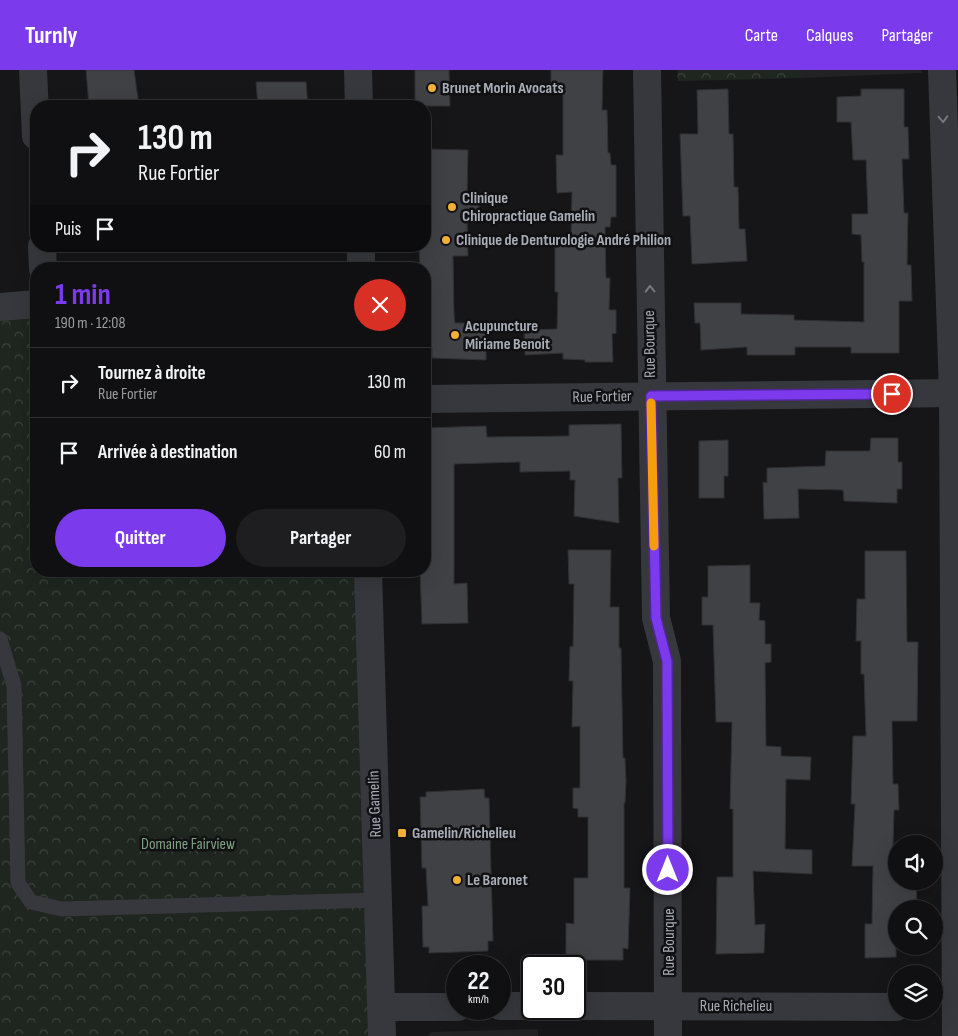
<!DOCTYPE html>
<html lang="fr">
<head>
<meta charset="utf-8">
<style>
  :root { --surface:#101012; --page:#1e1e20; --text:#f1f3f6; --muted:#9c9d9f; --line:#303032; --accent:#7c3aed }
  body { margin:0; font-family:"Sofia Sans Condensed",sans-serif; background:var(--page); color:var(--text); height:100vh; display:flex; flex-direction:column; font-size:19px; white-space:nowrap }
  * { box-sizing:border-box; margin:0 }
  p { font-size:16px; color:var(--muted) }
  .icon { flex:none; width:28px; height:28px; fill:none; stroke:currentColor; stroke-width:2; stroke-linecap:round; stroke-linejoin:round }
  .map { position:relative; flex:1; overflow:hidden }
  .drawer { position:absolute; left:30px; top:192px; width:401px; height:315px; display:flex; flex-direction:column; background:var(--surface); border-radius:20px; box-shadow:0 5px 20px #0002,0 0 0 1px var(--line) }
  .drawer>* { flex:none }
  .guide { position:absolute; left:30px; top:30px; width:401px; height:152px; border-radius:20px; box-shadow:0 5px 20px #0002,0 0 0 1px var(--line); background:#101012; color:var(--text); overflow:hidden }
  .buttons { position:absolute; left:888px; top:765px; display:grid; gap:10px }
  .buttons a { display:grid; place-items:center; width:55px; height:55px; border-radius:50%; background:var(--surface); box-shadow:0 5px 20px #0002,0 0 0 1px var(--line); font-size:25px }
  .speed { position:absolute; left:446px; top:885px; display:flex; gap:10px; font-size:25px; font-weight:700; text-align:center }
  .speed>* { display:grid; place-content:center; width:65px; height:65px; border-radius:50%; background:var(--surface); box-shadow:0 5px 20px #0002,0 0 0 1px var(--line); line-height:1 }
  .speed small { font-size:12px; font-weight:400 }
  .speed .limit { border:2px solid #111; border-radius:8px; background:#fff; color:#111 }
  .pin { position:absolute; display:grid; place-items:center; width:42px; height:42px; color:#fff; margin:-21px; border:2px solid #fff; border-radius:50%; box-shadow:0 1px 5px #0007 }
  .me { position:absolute; width:55px; margin:-28px; rotate:0deg; stroke-linejoin:round; filter:drop-shadow(0 0 4px #0008) }
  .turn { display:flex; align-items:center; gap:18px; height:105px; padding:0 25px; font-size:22px }
  .turn .icon { width:65px; height:65px; stroke-width:2.5 }
  .turn b { display:block; font-size:35px; line-height:42px }
  .then { display:flex; align-items:center; height:48px; padding:0 25px; background:#0003; gap:10px; font-size:19px }
  .round { display:grid; place-items:center; flex:none; width:52px; height:52px; border-radius:26px; background:var(--page) }
  .overview { display:flex; align-items:center; justify-content:space-between; height:85px; padding:0 25px }
  h1 { font-size:30px; font-weight:700; line-height:38px; color:var(--accent) }
  .primary-button { display:flex; gap:10px; margin-top:auto; padding:10px 25px }
  .primary-button a { flex:1; height:58px; border-radius:30px; background:var(--accent); color:#fff; font-size:20px; font-weight:700; line-height:58px; text-align:center }
  .primary-button a+a { background:var(--page); color:var(--text) }
  ul { padding:0; list-style:none }
  li { display:flex; align-items:center; gap:15px; height:70px; padding:0 25px; border-top:1px solid var(--line) }
  li div { flex:1 }
  li b { display:block; font-size:19px }
  li em { font-style:normal }
  header { display:flex; align-items:center; gap:30px; box-sizing:border-box; height:70px; padding:0 25px; background:var(--accent); color:#fff }
  header strong { font-size:24px }
  nav { display:flex; gap:28px; margin-inline-start:auto; font-size:18px }
  .map>svg:first-child { display:block }
</style>
</head>
<body>
<header>
<strong>Turnly</strong>
<nav><a>Carte</a><a>Calques</a><a>Partager</a></nav>
</header>
<div class="map">
<svg width="958" height="966" viewBox="0 0 958 966">
  <defs>
    <pattern id="forest-crowns" width="20" height="18" patternUnits="userSpaceOnUse" patternTransform="scale(1.25)"><rect width="20" height="18" fill="#1e261f"/><path d="M2 6a3 3 0 1 1 6 0M12 15a3 3 0 1 1 6 0" fill="none" stroke="#3c433d"/></pattern>
  </defs>
  <rect width="100%" height="100%" fill="#161618"/>
  <!-- built -->
  <g fill="#222225">
    <polygon points="801,0 921,0 922,3 801,8"/>
    <polygon points="538,959 538,966 428,966 432,962"/>
  </g>
  <!-- forest -->
  <g fill="url(#forest-crowns)">
    <polygon points="677,0 801,0 801,8 678,11"/>
    <polygon points="36,234 36,501 368,501 382,966 0,966 0,237"/>
  </g>
  <!-- building -->
  <g fill="#404145" stroke="#303034">
    <polygon points="86,0 134,0 139,36 89,36"/>
    <polygon points="415,0 449,0 450,36 415,36"/>
    <polygon points="551,0 603,0 602,40 607,40 608,83 610,83 611,95 616,95 616,147 611,147 610,157 605,157 606,208 610,208 609,240 616,240 616,263 612,264 613,292 585,292 585,290 563,289 563,283 525,285 524,260 557,259 558,222 555,222 555,168 571,167 572,122 557,123 556,85 563,85 563,24 551,24"/>
    <polygon points="256,12 306,12 308,36 258,36"/>
    <polygon points="728,19 729,64 733,64 734,117 738,117 739,159 745,159 747,191 692,194 690,146 683,146 680,64 698,64 697,20"/>
    <polygon points="861,19 904,19 904,57 908,57 909,89 902,89 904,143 908,143 907,195 911,195 912,231 899,231 899,283 851,283 851,277 795,277 795,285 747,285 747,277 701,280 700,253 695,253 694,233 741,233 741,244 794,245 794,250 864,252 864,192 862,192 861,165 852,164 852,144 868,144 866,90 853,90 851,52 837,52 837,27 861,26"/>
    <polygon points="425,79 468,80 467,127 479,126 479,148 467,148 468,186 453,186 454,244 455,253 486,253 486,290 432,288 432,277 425,277 425,199 420,199 419,176 425,176"/>
    <polygon points="621,354 622,408 618,408 619,453 574,446 575,410 570,410 570,401 520,402 520,392 454,394 454,514 467,513 468,553 422,554 420,501 425,501 425,358 486,356 487,367 569,366 569,355"/>
    <polygon points="871,368 898,368 898,392 902,392 902,419 897,419 897,433 844,431 843,420 798,419 799,448 764,449 763,412 767,413 767,398 825,396 826,381 870,381"/>
    <polygon points="728,370 728,406 724,406 724,428 699,428 699,371"/>
    <polygon points="568,480 611,480 610,537 619,537 619,578 621,578 623,688 625,688 626,711 625,733 624,733 624,818 630,818 628,879 623,878 623,890 566,890 566,853 574,854 574,808 588,808 588,747 578,747 578,739 573,738 573,718 580,718 580,656 572,657 573,611 569,611 570,576 573,577 574,514 569,514"/>
    <polygon points="865,481 906,481 907,572 918,572 917,651 892,651 893,714 898,714 899,740 894,740 892,808 896,807 896,811 917,811 916,838 896,838 896,887 865,888 865,854 872,854 873,796 852,796 855,734 851,734 853,666 866,666 864,604 861,604 861,571 856,571 857,529 865,529"/>
    <polygon points="750,495 750,533 760,533 759,550 765,551 765,574 771,574 771,592 765,593 766,676 781,677 781,686 811,687 810,710 786,709 785,779 812,780 812,804 753,801 755,855 765,854 764,883 716,884 717,807 733,807 733,739 730,739 732,652 716,652 713,555 702,555 702,527 708,527 708,496"/>
    <polygon points="484,719 485,728 489,728 493,871 488,871 488,881 429,883 429,877 423,877 422,836 428,836 426,798 422,798 420,727 426,727 426,722"/>
  </g>
  <g fill="none" stroke-linecap="round" stroke-linejoin="round">
    <!-- service -->
    <polyline stroke="#37383d" stroke-width="15" points="0,569 14,616 18,813 31,832 62,839 378,830"/>
    <!-- minor -->
    <g stroke="#37383d" stroke-width="28">
      <polyline points="33,0 36,66"/>
      <polyline points="647,0 656,548 667,591 668,966"/>
      <polyline points="942,0 953,323 956,966"/>
      <polyline points="42,176 43,199"/>
      <polyline points="0,237 36,234"/>
      <polyline points="425,329 958,323"/>
      <polyline points="500,936 532,936"/>
      <polyline points="575,936 896,937"/>
      <polyline points="382,937 458,937"/>
    </g>
    <!-- tertiary -->
    <g stroke="#37383d" stroke-width="28">
      <polyline points="358,0 359,36"/>
      <polyline points="361,176 361,199"/>
      <polyline points="368,501 382,966"/>
    </g>
  </g>
  <!-- one-way arrows -->
  <defs><path id="oneway-chevron" d="M-2-3.5L2.5 0L-2 3.5" fill="none" stroke-width="1.6" stroke-linecap="round" stroke-linejoin="round" transform="scale(1.25)"/></defs>
  <g stroke="#757881">
    <use href="#oneway-chevron" transform="translate(943 49) rotate(88)"/>
    <use href="#oneway-chevron" transform="translate(650 219) rotate(-91)"/>
  </g>
  <g fill="none" stroke-linecap="round" stroke-linejoin="round">
    <defs>
      <polyline id="route" points="668,800 667,591 656,548 651,326 892,324"/>
    </defs>
    <!-- route casing -->
    <use href="#route" stroke="#51269a" stroke-width="12"/>
    <!-- route -->
    <use href="#route" stroke="#7c3aed" stroke-width="9"/>
    <!-- slow -->
    <polyline stroke="#f59e0b" stroke-width="9" points="651,333 654,476"/>
  </g>
  <!-- markers -->
  <g fill="#f2b134" stroke="#111113" stroke-width="2">
    <circle cx="432" cy="18" r="5"/>
    <circle cx="452" cy="137" r="5"/>
    <circle cx="446" cy="170" r="5"/>
    <circle cx="455" cy="265" r="5"/>
    <rect x="397" y="758" width="10" height="10" rx="2.5"/>
    <circle cx="457" cy="810" r="5"/>
  </g>
  <g text-anchor="middle" dominant-baseline="central" stroke-width="5" stroke-linejoin="round" paint-order="stroke">
    <!-- poi labels -->
    <g font-size="16" font-weight="bold" fill="#a8adb8" stroke="#111113" text-anchor="start">
      <text x="442" y="18">Brunet Morin Avocats</text>
      <text x="462" y="128">Clinique<tspan x="462" dy="18">Chiropractique Gamelin</tspan></text>
      <text x="456" y="170">Clinique de Denturologie André Philion</text>
      <text x="465" y="256">Acupuncture<tspan x="465" dy="18">Miriame Benoit</tspan></text>
      <text x="412" y="763">Gamelin/Richelieu</text>
      <text x="467" y="810">Le Baronet</text>
    </g>
    <!-- street labels -->
    <g font-size="16" fill="#a8adb8" stroke="#111113">
      <text transform="translate(650 274) rotate(-91)">Rue Bourque</text>
      <text transform="translate(602 327) rotate(-1)">Rue Fortier</text>
      <text transform="translate(375 734) rotate(-92)">Rue Gamelin</text>
      <text transform="translate(669 872) rotate(-90)">Rue Bourque</text>
      <text x="736" y="936">Rue Richelieu</text>
    </g>
    <!-- park labels -->
    <g font-size="16" fill="#7fa381" stroke="#111113">
      <text x="188" y="774">Domaine Fairview</text>
    </g>
  </g>
</svg>
<div class="buttons">
<a><svg class="icon" aria-label="sound" viewBox="0 0 24 24"><path d="M4 9h4l5-4v14l-5-4H4zM17 9q2 3 0 6"/></svg></a>
<a><svg class="icon" aria-label="search" viewBox="0 0 24 24"><circle cx="10" cy="10" r="6"/><path d="M15 15l6 6"/></svg></a>
<a><svg class="icon" aria-label="layers" viewBox="0 0 24 24"><path d="M12 4l9 5-9 5-9-5zM3 14l9 5 9-5"/></svg></a>
</div>
<div class="speed"><div>22<small>km/h</small></div><div class="limit">30</div></div>
<div class="pin" style="left:892px;top:324px;background:#d93025"><svg class="icon" aria-label="arrive" viewBox="0 0 24 24"><path d="M6 21V4h12l-3 4 3 4H6"/></svg></div>
<svg class="me" style="left:668px;top:800px" viewBox="-20 -20 40 40"><circle r="17" fill="#7c3aed" stroke="#fff" stroke-width="3"/><path d="M0-11L8 9 0 5-8 9z" fill="#fff"/></svg>
<div class="guide">
<div class="turn"><svg class="icon" aria-label="right" viewBox="0 0 24 24"><path d="M7 20v-9h11M14 6l5 5-5 5"/></svg><div><b>130 m</b>Rue Fortier</div></div>
<div class="then">Puis<svg class="icon" aria-label="arrive" viewBox="0 0 24 24"><path d="M6 21V4h12l-3 4 3 4H6"/></svg></div>
</div>
<section class="drawer">
<div class="overview"><div><h1>1 min</h1><p>190 m · 12:08</p></div><a class="round" style="background:#d93025;color:#fff"><svg class="icon" aria-label="close" viewBox="0 0 24 24"><path d="M6 6l12 12M18 6L6 18"/></svg></a></div>
<ul>
<li><svg class="icon" aria-label="right" viewBox="0 0 24 24"><path d="M7 20v-9h11M14 6l5 5-5 5"/></svg><div><b>Tournez à droite</b><p>Rue Fortier</p></div><em>130 m</em></li>
<li><svg class="icon" aria-label="arrive" viewBox="0 0 24 24"><path d="M6 21V4h12l-3 4 3 4H6"/></svg><div><b>Arrivée à destination</b></div><em>60 m</em></li>
</ul>
<div class="primary-button"><a>Quitter</a><a>Partager</a></div>
</section>
</div>
</body>
</html>
